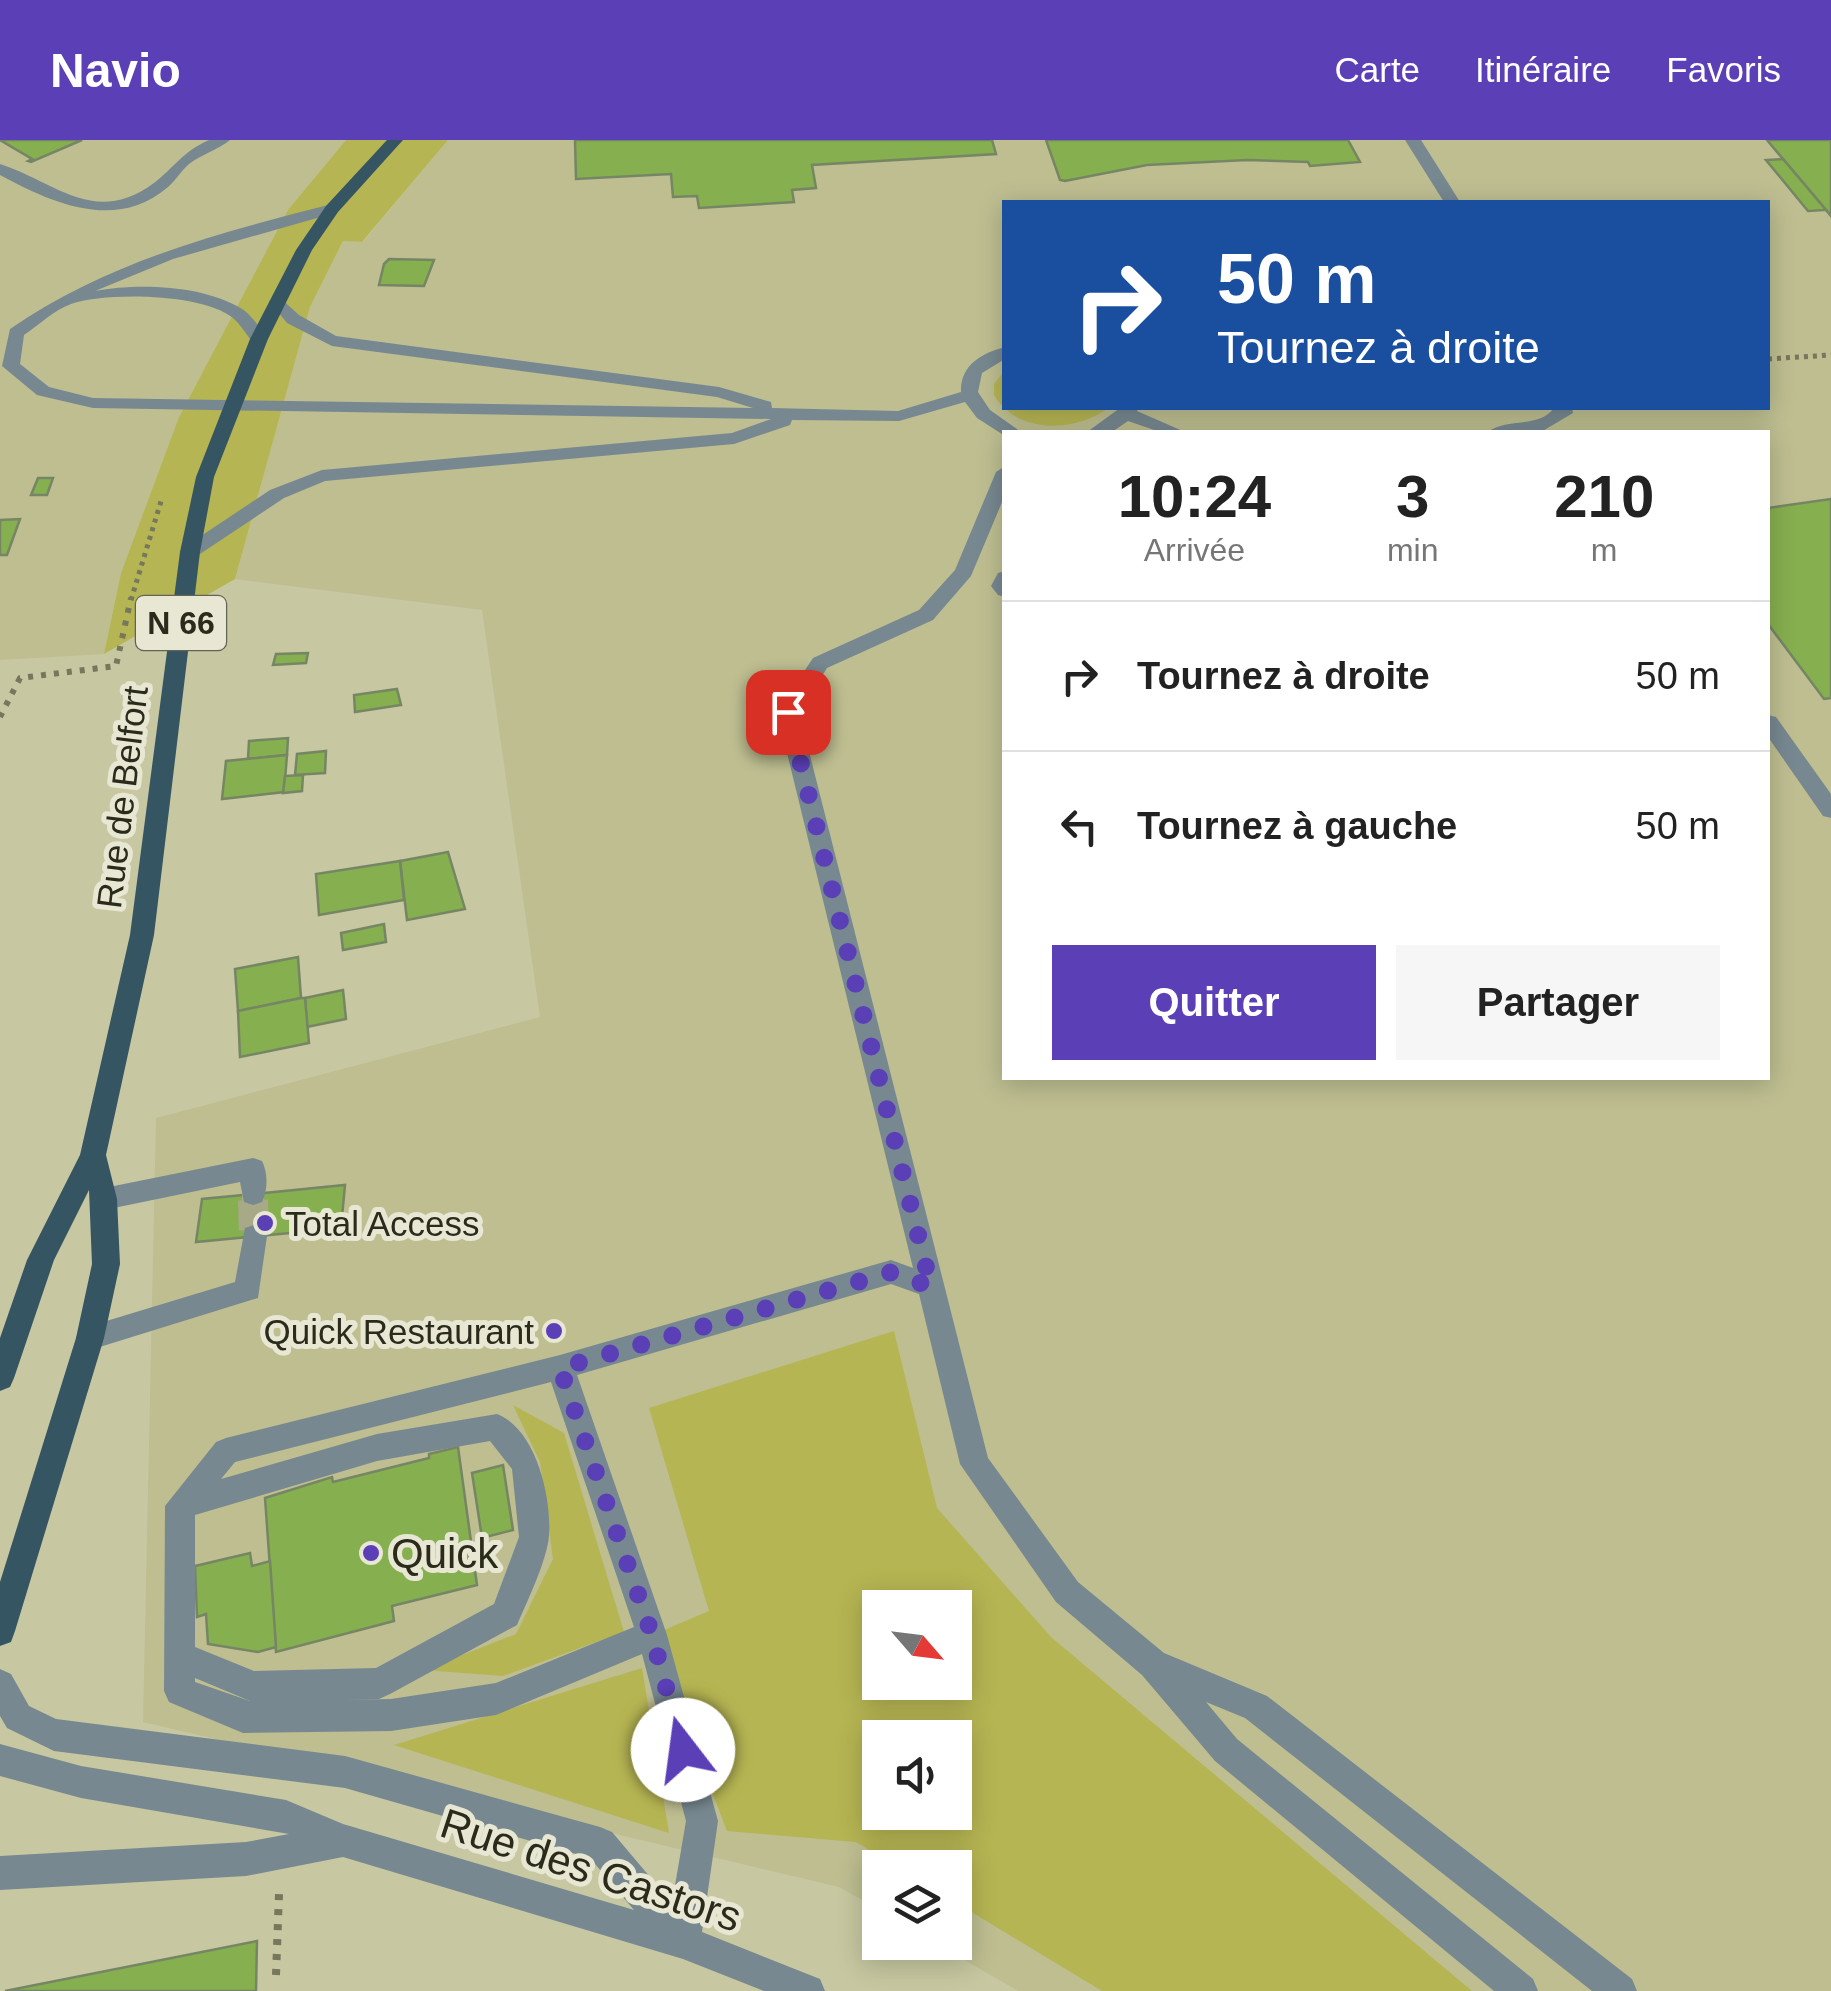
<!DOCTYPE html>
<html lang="fr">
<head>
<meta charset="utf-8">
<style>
  :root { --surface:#fff; --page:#f6f6f6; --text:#222; --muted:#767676; --line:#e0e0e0; --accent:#5b3fb7 }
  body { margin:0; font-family:Helvetica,sans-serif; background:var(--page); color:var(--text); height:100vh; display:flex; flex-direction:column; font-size:38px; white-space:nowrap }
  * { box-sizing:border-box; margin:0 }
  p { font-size:32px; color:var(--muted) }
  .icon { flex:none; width:55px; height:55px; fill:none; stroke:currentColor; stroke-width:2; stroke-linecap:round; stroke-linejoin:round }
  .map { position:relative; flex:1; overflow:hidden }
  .panel { position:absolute; left:1002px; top:290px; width:768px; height:650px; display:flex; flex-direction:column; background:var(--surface); border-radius:0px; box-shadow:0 5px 25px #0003 }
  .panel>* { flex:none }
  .banner { position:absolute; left:1002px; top:60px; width:768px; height:210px; border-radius:0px; box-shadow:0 5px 25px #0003; background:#1a4fa0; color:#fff; overflow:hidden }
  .needle { width:65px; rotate:118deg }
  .controls { position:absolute; left:862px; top:1450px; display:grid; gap:20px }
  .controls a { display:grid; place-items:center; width:110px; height:110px; border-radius:0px; background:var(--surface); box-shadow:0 5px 25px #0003; font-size:50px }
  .pin { position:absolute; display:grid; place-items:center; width:85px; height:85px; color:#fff; margin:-42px; border-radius:20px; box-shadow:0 5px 15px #0006 }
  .me { position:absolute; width:110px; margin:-55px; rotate:345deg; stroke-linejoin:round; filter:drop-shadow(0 0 8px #0008) }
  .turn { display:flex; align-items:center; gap:35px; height:210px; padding:0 50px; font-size:45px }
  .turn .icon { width:130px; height:130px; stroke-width:2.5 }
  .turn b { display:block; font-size:70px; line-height:85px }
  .eta { display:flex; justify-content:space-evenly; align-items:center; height:170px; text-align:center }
  .eta b { font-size:60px; font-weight:800; line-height:70px }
  .action { display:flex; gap:20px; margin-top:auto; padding:20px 50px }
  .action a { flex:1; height:115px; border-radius:0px; background:var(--accent); color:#fff; font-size:40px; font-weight:800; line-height:115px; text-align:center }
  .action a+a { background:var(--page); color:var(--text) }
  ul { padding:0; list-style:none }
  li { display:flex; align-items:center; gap:30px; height:150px; padding:0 50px; border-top:2px solid var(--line) }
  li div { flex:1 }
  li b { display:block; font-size:38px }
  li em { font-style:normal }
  header { display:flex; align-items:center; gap:60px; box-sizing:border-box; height:140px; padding:0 50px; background:var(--accent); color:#fff }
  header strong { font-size:48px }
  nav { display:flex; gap:55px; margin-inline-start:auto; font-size:35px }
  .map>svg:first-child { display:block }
</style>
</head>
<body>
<header>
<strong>Navio</strong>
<nav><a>Carte</a><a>Itinéraire</a><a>Favoris</a></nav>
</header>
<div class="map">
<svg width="1831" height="1851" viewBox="0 0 1831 1851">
  <rect width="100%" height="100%" fill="#c7c8a1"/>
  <!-- built -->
  <g fill="#bebe91" fill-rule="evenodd">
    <polygon points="0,0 346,0 288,70 179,277 121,433 104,514 0,520"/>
    <path d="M448,0H1831V1851H1018L935,1803L955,1802V1728H880V1770L839,1747L143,1582L156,978L540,877L482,470L235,439L310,167L343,101L363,102ZM1005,62H1768V268H1005ZM1005,292H1768V938H1005ZM880,1468H955V1542H880ZM880,1598H955V1672H880Z"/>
  </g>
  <!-- green -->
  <g fill="#b6b553" fill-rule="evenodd">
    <polygon points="346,0 448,0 362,102 343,101 310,167 235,439 104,514 121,433 179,277 288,70"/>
    <path d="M1005,230V268H1108C1076,293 1016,294 994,255V244Z"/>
    <path d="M894,1191L937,1368L1051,1497L1472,1851H1102L955,1762V1728L898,1727L856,1702L727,1691L652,1495L709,1471L649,1268ZM880,1468H955V1542H880ZM880,1598H955V1672H880Z"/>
    <polygon points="513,1265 564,1293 624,1492 503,1536 424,1530 516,1494 553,1419 540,1322"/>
    <polygon points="642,1528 669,1693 394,1605"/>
  </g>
  <!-- building -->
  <g fill="#86af4f" stroke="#768664" stroke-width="2.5">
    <polygon points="0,0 82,0 31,22 28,21 32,19"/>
    <polygon points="575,0 992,0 996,14 812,25 816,48 792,50 794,62 699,68 697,56 673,57 671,34 576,39"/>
    <polygon points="1046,0 1348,0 1360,22 1310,26 1308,22 1247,20 1147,25 1065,41 1060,40"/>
    <polygon points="1767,0 1831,0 1831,76"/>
    <polygon points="1783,19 1826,70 1808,71 1766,20"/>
    <polygon points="389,119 434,120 424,146 379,145 384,124"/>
    <polygon points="38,338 53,338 47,355 31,355"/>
    <polygon points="1831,359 1831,558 1824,559 1768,484 1768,368"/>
    <polygon points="20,379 7,415 0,415 0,380"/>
    <polygon points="308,513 306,523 273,525 276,514"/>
    <polygon points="397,549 401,565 355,572 354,555"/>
    <polygon points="288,598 287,615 248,619 249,601"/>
    <polygon points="326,611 325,633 295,635 297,614"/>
    <polygon points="287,615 284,652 222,659 226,621"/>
    <polygon points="303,635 302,651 283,653 285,636"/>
    <polygon points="448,712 465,769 407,780 400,721"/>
    <polygon points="400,721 404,760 319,775 316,734"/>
    <polygon points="384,784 386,802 343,810 341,793"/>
    <polygon points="298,817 301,858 238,871 235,829"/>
    <polygon points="343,850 346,879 307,887 305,858"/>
    <polygon points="301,858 305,858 309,903 240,917 238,871"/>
    <polygon points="345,1045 341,1088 196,1102 202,1059"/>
    <polygon points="458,1307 477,1445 392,1466 394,1481 276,1512 265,1358 332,1337 333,1342 429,1318 429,1314"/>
    <polygon points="503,1325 513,1390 482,1398 472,1333"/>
    <polygon points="250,1413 252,1426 270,1421 276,1507 258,1512 208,1504 206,1474 197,1477 195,1426"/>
    <polygon points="257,1801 256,1851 5,1851"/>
  </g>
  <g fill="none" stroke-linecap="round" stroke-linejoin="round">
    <!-- minor-tunnel-far1 -->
    <polyline stroke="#a8a986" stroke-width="22" stroke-dasharray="22 11" stroke-linecap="butt" points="253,1054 253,1063"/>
    <!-- minor-tunnel -->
    <polyline stroke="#a8a986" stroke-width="30" stroke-dasharray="30 15" stroke-linecap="butt" points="253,1060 254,1096"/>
    <!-- path-far2 -->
    <g stroke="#76775c" stroke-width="5" stroke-dasharray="4 5" stroke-linecap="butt">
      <polyline points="1768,219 1831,215"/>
      <polyline points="131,460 162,358"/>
    </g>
    <!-- path-far1 -->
    <polyline stroke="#76775c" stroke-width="6" stroke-dasharray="5 8" stroke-linecap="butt" points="0,577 20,538 116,526 131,458"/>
    <!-- path -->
    <polyline stroke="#76775c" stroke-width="8" stroke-dasharray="6 9" stroke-linecap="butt" points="276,1835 279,1754"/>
    <!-- minor -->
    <g fill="#778890" fill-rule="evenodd">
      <path d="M209,0H230C218,10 202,14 189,24C181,31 176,40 168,47C116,92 52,63 0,35V24C56,42 94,87 154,43C175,27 182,12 209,0Z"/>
      <polygon points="1405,0 1421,0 1460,62 1444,62"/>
      <path d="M332,64L338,66V72L173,119L95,151C138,143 203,145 242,169C252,175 261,190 268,199L265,203H253C247,195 240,184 233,178C202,153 105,152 71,164C54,170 39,185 24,195L20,224L49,247L93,258L753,268L717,257L332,206L287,183L269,161L278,156L299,175L336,196L719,247L771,262L772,268L898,271L961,252C960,225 982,213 1005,207V219L982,233L978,252L990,270L1021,292H1005V296L977,278L965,262L899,281L792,280L790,285L734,304L325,341L284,358L197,416H183V408L270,350L322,330L732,293L771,279L93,268L37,255L2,226L10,189C107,122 218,93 332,64Z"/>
      <polygon points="1120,268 1139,268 1137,271 1185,292 1160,292 1128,281 1112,292 1087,292"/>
      <path d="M1554,268H1572L1573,273L1541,292H1488C1507,277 1538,289 1554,268Z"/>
      <path d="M1005,326V355L971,436L933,480L827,528L799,572L988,1318L1078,1442L1164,1513L1267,1556L1632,1839L1637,1851H1592L1245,1578L1206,1562L1237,1599L1533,1839L1538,1851H1494L1215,1621L1142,1535L1056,1462L960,1324L919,1154L891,1144L577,1235L667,1495L718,1681L702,1792L820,1839L825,1851H764L683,1819L343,1717L246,1736L0,1750V1716L246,1702L289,1694L81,1658L0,1636V1604L81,1626L286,1660L343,1684L634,1770L590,1718L345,1648L54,1611L7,1588L0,1576V1529L11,1534L29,1566L56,1579L345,1616L600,1687L612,1692L672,1763L686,1681L642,1514L496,1575L391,1591L243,1593L169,1562L164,1551L165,1366L216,1302L226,1298L560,1215L891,1120L913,1128L777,572L813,518L919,470L955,430L996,332ZM551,1242L634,1487L496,1543L391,1559L341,1560L379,1559L390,1554L517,1485C527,1462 547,1420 549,1396C552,1358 536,1289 497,1274L377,1294L221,1339L235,1322ZM490,1301L512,1329L519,1397L494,1464L376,1528L254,1531L195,1507V1375L377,1321ZM195,1538L243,1558L250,1561L195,1542Z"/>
      <polygon points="1005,431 1005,457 998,455 991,446 998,433"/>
      <polygon points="1768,575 1776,577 1831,654 1831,678 1823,676 1768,597"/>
      <path d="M253,1018L262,1021C268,1033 268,1050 262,1062L253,1065L244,1062L240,1042L104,1070L95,1067L91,1059L95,1051L104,1048Z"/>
      <polygon points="254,1085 263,1088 267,1096 258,1158 90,1210 80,1207 76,1198 80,1189 235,1142 245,1088"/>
    </g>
    <!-- major -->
    <polygon fill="#355563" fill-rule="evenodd" points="387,0 403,0 338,72 312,110 268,199 214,337 200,412 154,795 106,1015 117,1059 120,1124 104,1198 15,1491 11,1502 0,1506 0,1442 76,1198 92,1124 89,1050 54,1120 14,1238 10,1247 0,1251 0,1198 27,1120 80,1015 130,795 180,412 196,337 250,199 296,110 326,66"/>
  </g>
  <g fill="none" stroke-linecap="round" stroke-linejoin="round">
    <!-- route -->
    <polyline stroke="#5b3fb7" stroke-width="18" stroke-dasharray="0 32.4" points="683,1610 652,1495 560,1228 892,1132 931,1147 788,572"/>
  </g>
  <!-- markers -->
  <g fill="#5b3fb7" stroke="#e7e7d4" stroke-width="4">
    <circle cx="265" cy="1083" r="10"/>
    <circle cx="554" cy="1191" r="10"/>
    <circle cx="371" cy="1413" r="10"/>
  </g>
  <g text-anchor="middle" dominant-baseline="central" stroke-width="10" stroke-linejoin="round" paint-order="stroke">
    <!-- shield labels -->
    <rect fill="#e7e7d4" stroke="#636353" stroke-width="2.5" x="136" y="456" width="90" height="54" rx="8"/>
    <g font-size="32" font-weight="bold" fill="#2b2b1c">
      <text x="181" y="483">N 66</text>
    </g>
    <!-- street labels -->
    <g font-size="35" fill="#2b2b1c" stroke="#e7e7d4">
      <text transform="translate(122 657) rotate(-83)">Rue de Belfort</text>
    </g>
    <!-- poi labels -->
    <g font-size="35" fill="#2b2b1c" stroke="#e7e7d4" text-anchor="start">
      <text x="285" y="1083">Total Access</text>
      <text x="534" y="1191" text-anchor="end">Quick Restaurant</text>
    </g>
    <!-- near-poi labels -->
    <g font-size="42" fill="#2b2b1c" stroke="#e7e7d4" text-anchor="start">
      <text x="391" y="1413">Quick</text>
    </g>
    <!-- near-street labels -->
    <g font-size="42" fill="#2b2b1c" stroke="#e7e7d4">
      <text transform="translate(591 1730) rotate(18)">Rue des Castors</text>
    </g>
  </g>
</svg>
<div class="controls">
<a><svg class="needle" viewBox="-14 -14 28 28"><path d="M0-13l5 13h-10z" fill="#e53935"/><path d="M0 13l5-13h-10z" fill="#767676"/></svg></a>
<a><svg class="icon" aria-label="sound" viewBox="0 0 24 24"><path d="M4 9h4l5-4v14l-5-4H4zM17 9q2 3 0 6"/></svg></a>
<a><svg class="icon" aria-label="layers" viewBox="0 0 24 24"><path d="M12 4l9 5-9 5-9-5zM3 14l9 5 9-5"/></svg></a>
</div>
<div class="pin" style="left:788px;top:572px;background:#d93025"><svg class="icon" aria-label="arrive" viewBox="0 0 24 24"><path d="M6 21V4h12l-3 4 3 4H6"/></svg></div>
<svg class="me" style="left:683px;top:1610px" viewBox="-20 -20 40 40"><circle r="19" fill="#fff"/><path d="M0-13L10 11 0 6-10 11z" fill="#5b3fb7"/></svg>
<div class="banner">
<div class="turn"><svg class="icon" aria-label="right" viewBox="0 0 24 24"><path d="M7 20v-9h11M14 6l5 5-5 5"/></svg><div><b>50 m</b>Tournez à droite</div></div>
</div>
<section class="panel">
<div class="eta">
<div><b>10:24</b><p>Arrivée</p></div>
<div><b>3</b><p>min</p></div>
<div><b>210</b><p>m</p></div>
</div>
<ul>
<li><svg class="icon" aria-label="right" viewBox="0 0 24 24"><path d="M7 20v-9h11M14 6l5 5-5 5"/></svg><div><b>Tournez à droite</b></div><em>50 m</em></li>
<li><svg class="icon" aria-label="left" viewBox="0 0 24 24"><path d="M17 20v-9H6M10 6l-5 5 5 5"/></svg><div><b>Tournez à gauche</b></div><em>50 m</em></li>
</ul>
<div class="action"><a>Quitter</a><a>Partager</a></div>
</section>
</div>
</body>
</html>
